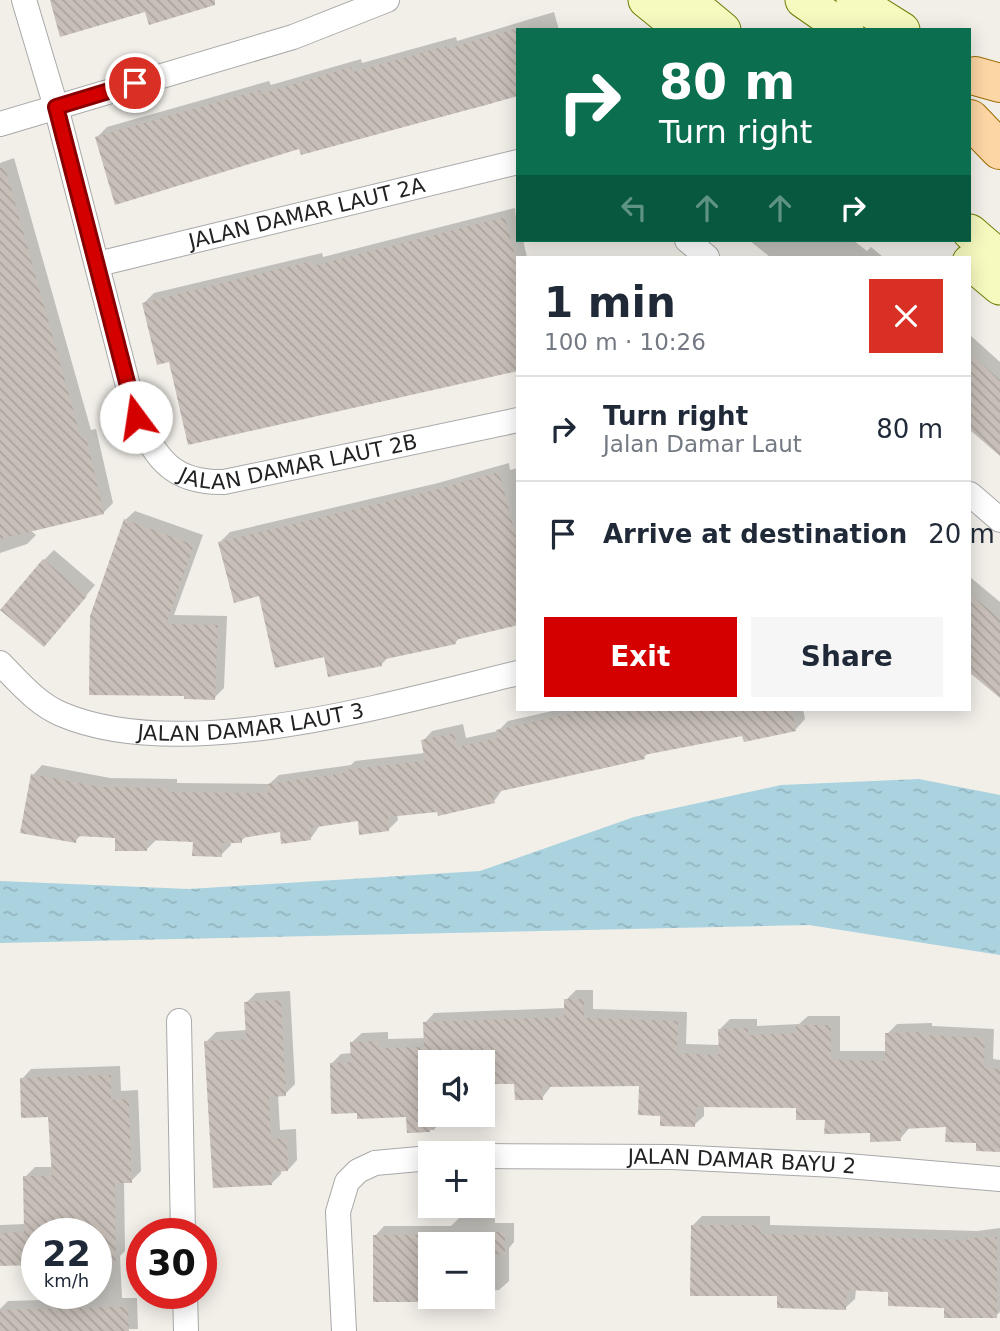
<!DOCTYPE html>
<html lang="en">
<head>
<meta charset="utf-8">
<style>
  :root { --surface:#fff; --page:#f6f6f7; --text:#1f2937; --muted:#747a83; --line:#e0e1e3; --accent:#d40000 }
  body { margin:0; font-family:"DejaVu Sans",sans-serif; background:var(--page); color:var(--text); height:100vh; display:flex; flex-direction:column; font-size:26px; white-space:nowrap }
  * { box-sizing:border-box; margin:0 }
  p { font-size:23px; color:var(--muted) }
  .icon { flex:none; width:38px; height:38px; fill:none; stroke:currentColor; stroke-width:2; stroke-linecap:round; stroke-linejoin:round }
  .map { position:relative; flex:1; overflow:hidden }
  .drawer { position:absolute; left:516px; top:256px; width:455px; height:455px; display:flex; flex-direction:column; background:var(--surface); border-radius:0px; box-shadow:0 4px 18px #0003 }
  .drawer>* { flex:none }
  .banner { position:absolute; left:516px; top:28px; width:455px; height:214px; border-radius:0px; box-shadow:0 4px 18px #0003; background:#0b6e4f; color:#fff; overflow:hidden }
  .buttons { position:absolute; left:418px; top:1050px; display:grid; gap:14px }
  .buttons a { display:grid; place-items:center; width:77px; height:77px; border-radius:0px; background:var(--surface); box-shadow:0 4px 18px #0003; font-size:35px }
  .speed { position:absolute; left:21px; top:1218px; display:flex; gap:14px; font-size:35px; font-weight:700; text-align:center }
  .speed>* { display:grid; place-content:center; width:91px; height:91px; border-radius:50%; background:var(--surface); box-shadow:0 4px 18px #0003; line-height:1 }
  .speed small { font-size:18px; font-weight:400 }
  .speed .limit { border:10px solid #d22; background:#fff; color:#111 }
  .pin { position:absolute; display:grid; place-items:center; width:60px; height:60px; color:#fff; margin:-30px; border:4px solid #fff; border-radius:50%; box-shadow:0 2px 7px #0007 }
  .me { position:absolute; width:77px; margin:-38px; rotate:346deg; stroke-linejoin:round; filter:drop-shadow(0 0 5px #0008) }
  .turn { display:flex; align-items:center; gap:24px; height:147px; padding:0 28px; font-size:32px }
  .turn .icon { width:91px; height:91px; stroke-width:2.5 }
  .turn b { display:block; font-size:49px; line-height:60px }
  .lanes { display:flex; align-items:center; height:66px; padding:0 28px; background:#0003; justify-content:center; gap:35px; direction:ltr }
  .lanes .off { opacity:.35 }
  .round { display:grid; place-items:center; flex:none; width:74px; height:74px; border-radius:0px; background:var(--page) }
  .headline { display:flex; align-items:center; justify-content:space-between; height:119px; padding:0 28px }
  h1 { font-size:42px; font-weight:700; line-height:52px }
  .action { display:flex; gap:14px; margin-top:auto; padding:14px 28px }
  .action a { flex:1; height:80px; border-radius:0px; background:var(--accent); color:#fff; font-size:28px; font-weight:700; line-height:80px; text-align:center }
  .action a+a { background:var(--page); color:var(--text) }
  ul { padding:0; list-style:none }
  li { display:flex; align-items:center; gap:21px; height:105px; padding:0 28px; border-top:2px solid var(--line) }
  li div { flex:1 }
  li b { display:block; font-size:26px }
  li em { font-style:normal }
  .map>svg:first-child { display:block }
</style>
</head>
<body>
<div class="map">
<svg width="1000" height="1331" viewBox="0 0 1000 1331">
  <defs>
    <pattern id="water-ripples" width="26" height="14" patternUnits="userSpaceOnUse" patternTransform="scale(1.75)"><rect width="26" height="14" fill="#aad3df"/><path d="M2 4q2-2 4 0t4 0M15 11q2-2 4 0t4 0" fill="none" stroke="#92b5bf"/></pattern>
    <pattern id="building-back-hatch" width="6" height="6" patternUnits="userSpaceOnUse" patternTransform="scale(1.75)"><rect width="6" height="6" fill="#c7bfb8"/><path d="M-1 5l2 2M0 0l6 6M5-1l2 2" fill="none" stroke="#aba49e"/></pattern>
  </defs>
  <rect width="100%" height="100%" fill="#f2efe9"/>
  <!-- water -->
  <polygon fill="url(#water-ripples)" points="919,779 1000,795 1000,955 809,925 0,943 0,881 189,889 480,871 634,817 781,785"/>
  <!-- shadow -->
  <g fill="#0003">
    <polygon points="554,12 559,30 518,30 518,95 486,105 393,129 300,147 97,137 107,127 269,81 271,85 361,59 362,63 456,37 457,41"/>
    <polygon points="14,158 91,430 96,429 113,503 103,513 30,530 36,535 27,544 0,553 0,163"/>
    <polygon points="515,208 518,240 523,240 527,257 518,257 518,369 170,359 144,303 154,293 322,253 323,257"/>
    <polygon points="749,240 853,240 867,251 871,247 883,257 770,257"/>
    <polygon points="970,335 1000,362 1000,452 970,428"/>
    <polygon points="509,463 510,470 518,468 518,623 461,636 455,643 389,656 381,665 325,655 260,594 220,542 230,532 438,483"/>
    <polygon points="135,511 203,535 174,615 227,616 224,688 214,698 186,697 125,520"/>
    <polygon points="54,550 95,585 53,635 44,560"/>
    <polygon points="970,577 1000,602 1000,697 970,672"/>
    <polygon points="561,709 803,709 805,719 796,729 744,734 648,753 644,757 503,789 494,801 397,814 398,820 388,830 359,819 320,825 311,838 281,830 247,835 241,841 231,841 231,845 221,855 195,841 156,840 146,850 117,837 81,835 75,841 33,775 42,765 110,778 177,779 177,783 269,784 279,775 351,765 355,761 425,753 423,741 432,731 463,724 466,738 498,731 508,721"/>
    <polygon points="576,990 593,990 593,1009 687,1012 686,1044 720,1045 720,1029 730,1019 757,1019 757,1026 799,1024 808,1016 840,1016 840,1051 887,1051 887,1034 897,1024 932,1023 932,1026 994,1029 993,1059 1000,1060 1000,1151 948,1125 910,1127 900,1139 798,1107 704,1106 704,1116 694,1125 661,1114 641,1085 552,1085 542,1098 516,1082 483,1082 483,1062 430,1062 430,1115 461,1115 444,1116 434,1130 408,1131 408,1115 332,1063 341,1054 352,1053 352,1042 362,1033 388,1032 388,1039 425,1038 425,1023 434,1013 566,1008 566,1000"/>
    <polygon points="290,991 295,1084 285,1094 278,1094 280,1130 296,1129 297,1160 288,1170 281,1170 281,1174 271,1184 206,1042 216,1032 247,1030 246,1003 256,993"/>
    <polygon points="120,1066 121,1091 138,1090 141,1171 131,1181 124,1181 125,1251 120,1256 122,1298 137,1298 138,1329 0,1331 0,1309 8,1301 80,1299 80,1293 96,1293 96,1234 37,1234 0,1264 0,1225 26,1224 25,1177 35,1167 53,1167 50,1115 22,1079 31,1069"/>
    <polygon points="495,1216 495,1223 514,1223 514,1242 509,1248 509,1281 499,1290 483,1291 483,1244 430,1244 430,1296 427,1300 375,1236 384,1226 451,1226 460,1217"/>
    <polygon points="702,1216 770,1216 770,1225 977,1231 1000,1228 1000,1312 996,1316 946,1306 890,1290 856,1289 855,1299 845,1308 779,1294 692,1226"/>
  </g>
  <!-- building -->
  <g fill="url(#building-back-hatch)">
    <polygon points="50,0 215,0 215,5 149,25 145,12 60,37"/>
    <polygon points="518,28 518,96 301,155 299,149 115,205 95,137 260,90 261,94 351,67 353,72 446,46 447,49"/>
    <polygon points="5,167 81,438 86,437 104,514 0,539 0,168"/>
    <polygon points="505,217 518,267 518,371 188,445 169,362 157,365 142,303 312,261 313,266"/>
    <polygon points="970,353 1000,380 1000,456 970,430"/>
    <polygon points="499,472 518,544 518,625 455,640 456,644 381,660 382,666 328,677 324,657 275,668 259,596 234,603 218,542 427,492"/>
    <polygon points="124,519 194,545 166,624 218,625 215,700 184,699 184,696 89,695 90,616"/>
    <polygon points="43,559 87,596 44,647 0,610"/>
    <polygon points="970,594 1000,619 1000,698 970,673"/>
    <polygon points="572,709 792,709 796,731 744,742 742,736 644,755 645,759 492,793 495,803 438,816 437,812 388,817 389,831 359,835 358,821 310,828 311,840 281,844 280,832 242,838 242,843 222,843 222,857 192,856 193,842 147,840 147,851 115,851 115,838 77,836 76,843 20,833 31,774 100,787 168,788 168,792 268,793 267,784 344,773 343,770 425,761 421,740 454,733 457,747 498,738 496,730 573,713"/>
    <polygon points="564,999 584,999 584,1018 678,1021 677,1053 719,1055 718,1029 748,1028 748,1035 796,1033 796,1025 831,1025 831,1060 885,1061 885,1033 922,1032 923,1035 985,1038 984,1068 1000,1069 1000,1152 976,1151 976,1143 945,1142 946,1127 901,1129 901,1141 870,1142 870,1133 824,1134 825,1120 796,1120 796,1108 696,1107 695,1127 660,1126 660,1116 638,1115 639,1086 542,1087 543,1100 515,1100 514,1084 485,1084 484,1062 430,1062 430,1132 407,1133 406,1117 357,1119 357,1113 331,1114 330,1063 351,1062 350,1042 378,1041 379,1048 424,1047 423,1022 564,1017"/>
    <polygon points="281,1000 286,1096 269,1097 271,1139 287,1138 288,1171 271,1172 272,1185 213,1188 204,1041 246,1039 244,1002"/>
    <polygon points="111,1075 111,1100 129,1099 131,1166 132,1183 115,1183 116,1262 96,1262 96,1234 37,1234 37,1265 0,1266 0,1233 24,1232 23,1176 52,1176 48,1117 21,1118 20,1078"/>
    <polygon points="691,1225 761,1225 761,1234 967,1240 968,1238 997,1237 997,1318 944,1318 944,1308 888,1306 888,1292 847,1290 846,1310 777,1308 777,1296 690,1296"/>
    <polygon points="483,1232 505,1232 505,1254 483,1255"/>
    <rect x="373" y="1235" width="54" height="67"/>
    <polygon points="106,1307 128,1307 129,1331 0,1331 0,1310"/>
  </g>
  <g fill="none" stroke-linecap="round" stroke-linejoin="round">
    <defs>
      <g id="street">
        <path id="s1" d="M24,0L56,107L136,417C158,460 172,483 224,482L518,420"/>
        <polyline points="0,124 293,37 387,0"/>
        <polyline points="687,240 707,257"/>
        <path id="s2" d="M98,264L518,162"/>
        <polyline points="970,494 1000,520"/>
        <path id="s3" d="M0,663C19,682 36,703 61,714C182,766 394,703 518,673"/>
        <polyline points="179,1021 183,1234"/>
        <path id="s4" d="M483,1156L672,1157L836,1165L1000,1179"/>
        <polyline points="185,1293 186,1331"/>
        <polyline points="344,1331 338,1212 347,1182 358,1171 375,1163 430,1158"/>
      </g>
      <g id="secondary">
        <polyline points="646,0 683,30"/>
        <polyline points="687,0 723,30"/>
        <polyline points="803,0 846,30"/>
        <polyline points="854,0 902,30"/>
        <polyline points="970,232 1000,258"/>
        <polyline points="970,262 1000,287"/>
      </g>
      <g id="primary">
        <polyline points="975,76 1000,83"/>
        <polyline points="970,119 1000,150"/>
      </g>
    </defs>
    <!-- street casing -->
    <use href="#street" stroke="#a9a9a9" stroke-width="26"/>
    <!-- secondary casing -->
    <use href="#secondary" stroke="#707d05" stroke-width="37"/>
    <!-- primary casing -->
    <use href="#primary" stroke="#a06b00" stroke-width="40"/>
    <!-- street -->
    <use href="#street" stroke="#fff" stroke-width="24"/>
    <!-- secondary -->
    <use href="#secondary" stroke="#f7fabf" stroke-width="35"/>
    <!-- primary -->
    <use href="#primary" stroke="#fcd6a4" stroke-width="38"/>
  </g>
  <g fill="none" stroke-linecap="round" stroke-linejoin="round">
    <defs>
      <polyline id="route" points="135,83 56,107 136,417"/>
    </defs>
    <!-- route casing -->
    <use href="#route" stroke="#8a0000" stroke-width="18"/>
    <!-- route -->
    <use href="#route" stroke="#d40000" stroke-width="12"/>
  </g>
  <g text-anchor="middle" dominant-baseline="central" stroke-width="6" stroke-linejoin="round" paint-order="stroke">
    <!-- street labels -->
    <g font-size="21" fill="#222" stroke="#fff">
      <text stroke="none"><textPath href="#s2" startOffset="215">JALAN DAMAR LAUT 2A</textPath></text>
      <text stroke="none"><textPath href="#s1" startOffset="626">JALAN DAMAR LAUT 2B</textPath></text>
      <text stroke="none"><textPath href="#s3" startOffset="273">JALAN DAMAR LAUT 3</textPath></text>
      <text stroke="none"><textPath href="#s4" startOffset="259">JALAN DAMAR BAYU 2</textPath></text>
    </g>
  </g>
</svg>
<div class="buttons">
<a><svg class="icon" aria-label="sound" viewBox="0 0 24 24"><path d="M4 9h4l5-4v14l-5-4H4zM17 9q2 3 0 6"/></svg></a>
<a>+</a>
<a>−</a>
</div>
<div class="speed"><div>22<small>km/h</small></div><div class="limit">30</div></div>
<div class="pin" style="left:135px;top:83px;background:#d93025"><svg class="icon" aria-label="arrive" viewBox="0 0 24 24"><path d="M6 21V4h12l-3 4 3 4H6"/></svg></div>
<svg class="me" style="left:136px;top:417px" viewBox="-20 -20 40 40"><circle r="19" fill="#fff"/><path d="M0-13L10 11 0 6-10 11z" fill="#d40000"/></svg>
<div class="banner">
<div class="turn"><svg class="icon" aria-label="right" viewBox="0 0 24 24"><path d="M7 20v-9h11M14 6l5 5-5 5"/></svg><div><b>80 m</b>Turn right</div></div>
<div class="lanes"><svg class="icon off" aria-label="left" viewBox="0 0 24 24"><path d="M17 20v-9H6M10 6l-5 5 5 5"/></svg><svg class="icon off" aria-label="ahead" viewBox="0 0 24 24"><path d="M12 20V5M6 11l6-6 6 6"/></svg><svg class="icon off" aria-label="ahead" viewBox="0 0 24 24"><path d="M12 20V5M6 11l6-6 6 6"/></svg><svg class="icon" aria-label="right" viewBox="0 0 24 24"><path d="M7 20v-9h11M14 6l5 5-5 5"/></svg></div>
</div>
<section class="drawer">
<div class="headline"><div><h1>1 min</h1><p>100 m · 10:26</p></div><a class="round" style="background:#d93025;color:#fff"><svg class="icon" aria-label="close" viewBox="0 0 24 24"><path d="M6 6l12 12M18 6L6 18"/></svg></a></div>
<ul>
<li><svg class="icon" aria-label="right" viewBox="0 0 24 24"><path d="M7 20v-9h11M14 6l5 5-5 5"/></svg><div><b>Turn right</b><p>Jalan Damar Laut</p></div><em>80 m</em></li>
<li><svg class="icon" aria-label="arrive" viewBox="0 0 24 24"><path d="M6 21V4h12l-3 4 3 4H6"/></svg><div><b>Arrive at destination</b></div><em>20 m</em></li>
</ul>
<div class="action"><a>Exit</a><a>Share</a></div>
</section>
</div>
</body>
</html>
